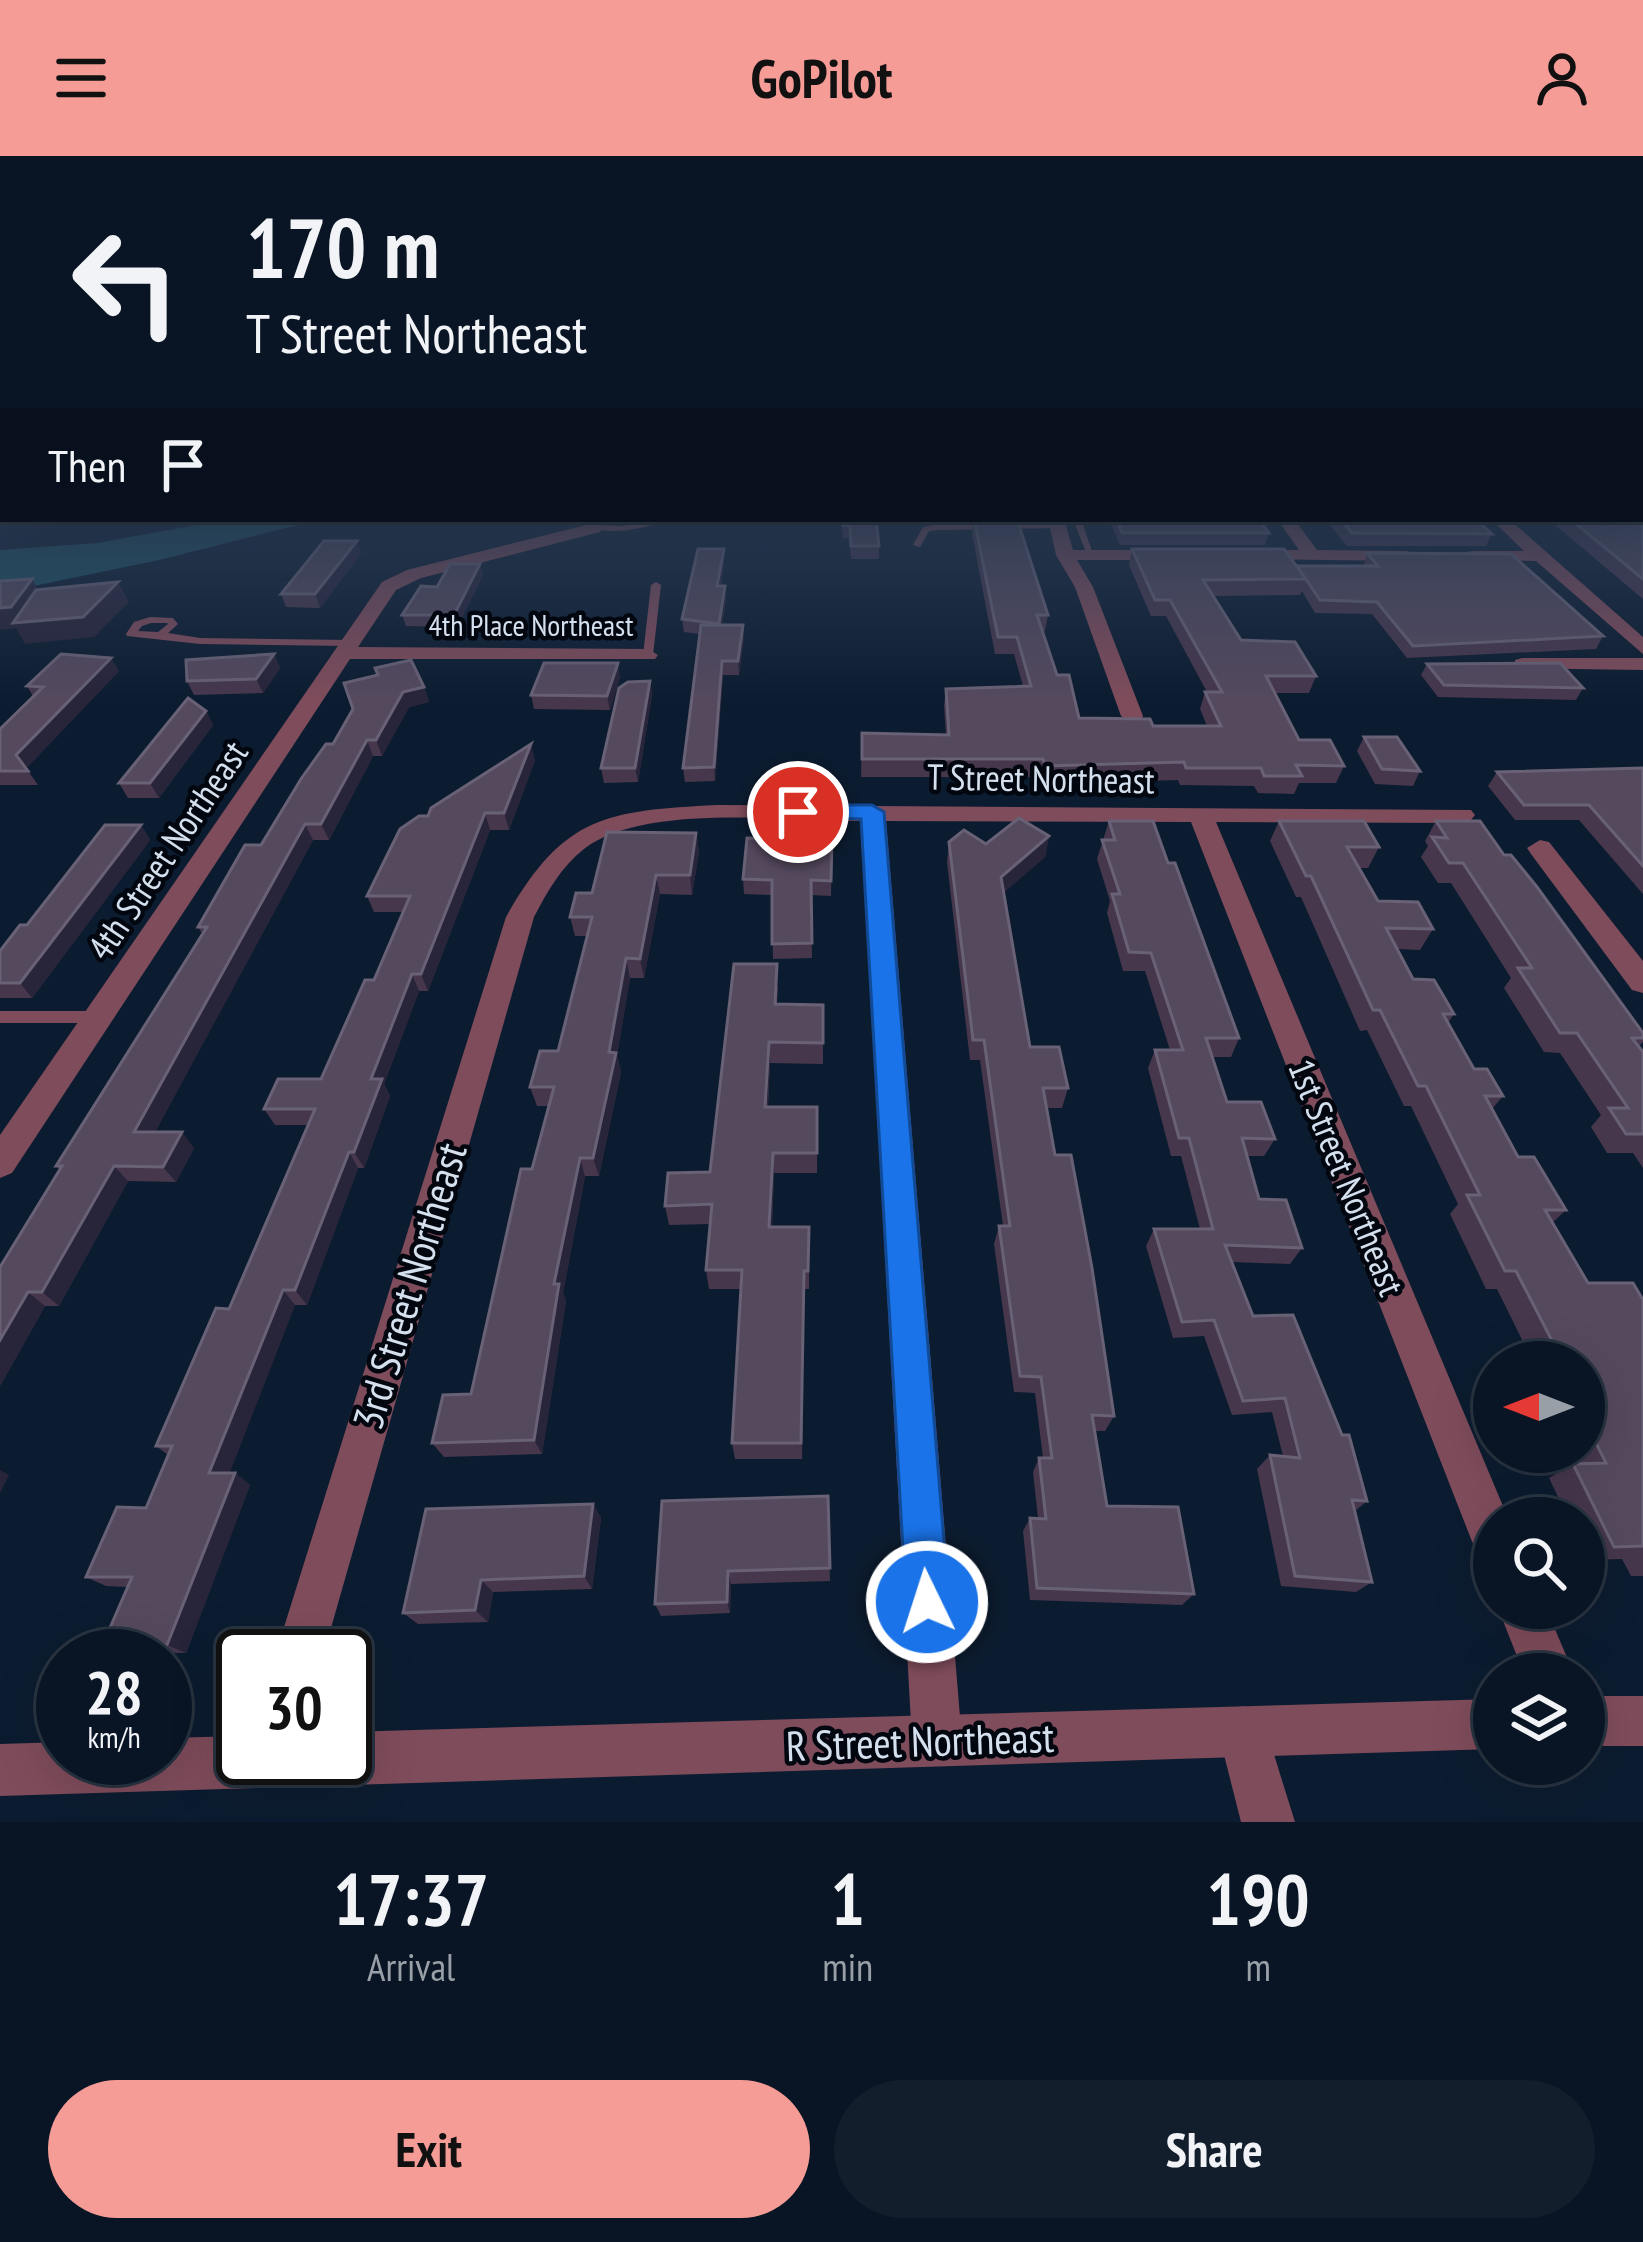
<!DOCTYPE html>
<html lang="en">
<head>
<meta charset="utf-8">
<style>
  :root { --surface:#091524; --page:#121e2c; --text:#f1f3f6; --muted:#999fa6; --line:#293441; --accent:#f59c96 }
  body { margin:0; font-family:"PT Sans Narrow",sans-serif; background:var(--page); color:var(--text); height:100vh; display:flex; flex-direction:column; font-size:45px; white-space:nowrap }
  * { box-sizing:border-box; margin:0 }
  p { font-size:39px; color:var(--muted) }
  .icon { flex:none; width:66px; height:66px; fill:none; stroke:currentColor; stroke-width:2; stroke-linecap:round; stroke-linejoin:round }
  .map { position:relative; height:1666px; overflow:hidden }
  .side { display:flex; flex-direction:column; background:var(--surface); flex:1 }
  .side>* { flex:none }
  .hud { position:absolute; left:0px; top:0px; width:1644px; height:366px; box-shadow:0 12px 48px #0002,0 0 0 3px var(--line); background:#091524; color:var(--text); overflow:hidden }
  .needle { width:78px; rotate:270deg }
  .controls { position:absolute; left:1473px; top:1185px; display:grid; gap:24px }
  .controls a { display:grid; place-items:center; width:132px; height:132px; border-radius:50%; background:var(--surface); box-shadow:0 12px 48px #0002,0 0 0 3px var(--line); font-size:60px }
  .speed { position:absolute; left:36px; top:1473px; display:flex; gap:24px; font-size:60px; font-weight:700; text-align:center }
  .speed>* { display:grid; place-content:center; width:156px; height:156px; border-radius:50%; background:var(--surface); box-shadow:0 12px 48px #0002,0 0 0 3px var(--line); line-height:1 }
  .speed small { font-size:30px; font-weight:400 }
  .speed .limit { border:6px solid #111; border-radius:18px; background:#fff; color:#111 }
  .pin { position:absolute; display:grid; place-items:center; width:102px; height:102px; color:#fff; margin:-51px; border:6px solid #fff; border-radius:50%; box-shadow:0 3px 12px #0007 }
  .me { position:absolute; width:132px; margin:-66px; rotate:356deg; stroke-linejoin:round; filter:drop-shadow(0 0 9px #0008) }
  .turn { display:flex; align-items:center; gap:42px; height:252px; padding:0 48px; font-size:54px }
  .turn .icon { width:156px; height:156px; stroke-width:2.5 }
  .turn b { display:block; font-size:84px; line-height:102px }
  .then { display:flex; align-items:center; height:114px; padding:0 48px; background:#0003; gap:24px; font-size:45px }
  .eta { display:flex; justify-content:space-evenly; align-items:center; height:204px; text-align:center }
  .eta b { font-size:72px; font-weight:800; line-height:84px }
  .action { display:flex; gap:24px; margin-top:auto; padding:24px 48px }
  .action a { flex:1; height:138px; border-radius:72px; background:var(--accent); color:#111; font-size:48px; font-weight:800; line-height:138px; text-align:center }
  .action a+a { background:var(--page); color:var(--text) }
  header { display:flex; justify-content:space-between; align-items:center; height:156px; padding:0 48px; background:var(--accent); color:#111; font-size:54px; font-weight:800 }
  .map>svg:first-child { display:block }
</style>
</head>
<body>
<header><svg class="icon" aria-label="menu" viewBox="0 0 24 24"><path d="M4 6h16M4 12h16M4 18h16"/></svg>GoPilot<svg class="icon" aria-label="person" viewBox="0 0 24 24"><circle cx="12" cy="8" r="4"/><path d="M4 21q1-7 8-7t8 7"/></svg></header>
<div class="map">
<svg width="1643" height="1666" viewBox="0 0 1643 1666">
  <rect width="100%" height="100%" fill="#0c1c30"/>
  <!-- water -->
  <polygon fill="#1d5061" points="230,363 322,363 159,404 0,437 0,394 97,387"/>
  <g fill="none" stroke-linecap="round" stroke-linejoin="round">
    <!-- service -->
    <g fill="#7f4c5b" fill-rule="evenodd">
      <path d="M654,363H668C644,373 614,379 590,372L594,369L623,370Z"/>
      <polygon points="1073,363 1081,363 1094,401 1087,399"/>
      <polygon points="1058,367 1061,368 1061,372 939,374 929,375 920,391 913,389 923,371 939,368"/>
      <polygon points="656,426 661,429 653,499 648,502 643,499 651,429"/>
      <path d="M150,461L173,462L178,468L168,477L200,482L350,484L355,487L350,490L200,488L127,480L126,478L134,466ZM151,467H167L168,468L158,476L138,475L142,470Z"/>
      <polygon points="0,855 98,855 103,857 106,861 103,865 98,867 0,867"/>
    </g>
    <!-- minor -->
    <g fill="#7f4c5b" fill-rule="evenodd">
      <polygon points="3,340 3,350 0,351 0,341"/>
      <polygon points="1048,363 1064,363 1073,394 1173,394 1182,399 1173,404 1077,404 1093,431 1143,560 1140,565 1132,567 1121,560 1075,431 1056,399"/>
      <polygon points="1277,363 1294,363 1317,394 1407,395 1416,400 1407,405 1245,403 1242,399 1251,394 1299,394"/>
      <polygon points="1491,363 1509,363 1643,481 1643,498 1536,405 1467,404 1467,396 1473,395 1524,395"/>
      <polygon points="594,367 603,372 600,376 421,422 396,434 358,491 648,493 658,499 655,503 350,503 12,1017 0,1022 0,979 382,426 407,414"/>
      <polygon points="1522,502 1643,502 1643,514 1515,512 1515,504"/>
      <path d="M717,649L1471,654L1475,659L1471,664L1462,667L1216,666L1508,1362H1494V1406L1478,1399L1471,1383L1191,666L886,665L962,1585L955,1603L937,1610L919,1603L912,1585L861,665C787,665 643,647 584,693C561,711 547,736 534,761L323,1500H275L506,761C564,659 606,655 717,649Z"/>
      <polygon points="1540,684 1549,686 1643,805 1643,837 1632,834 1531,698 1527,692"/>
      <polygon points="1498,1452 1546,1452 1574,1518 1524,1518"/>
      <polygon points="1243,1550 1261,1557 1295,1666 1241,1666 1218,1575 1225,1557"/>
    </g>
    <!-- tertiary -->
    <g fill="#7f4c5b" fill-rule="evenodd">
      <rect x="1584" y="1540" width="59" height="50"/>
      <polygon points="1494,1543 1494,1593 0,1640 0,1588 63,1586 63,1602 165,1602 165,1582 243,1580 243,1602 345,1602 345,1576"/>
    </g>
  </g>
  <!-- wall -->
  <g fill="#46374d">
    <polygon points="841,363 876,363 879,390 879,403 851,403 849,382 843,382"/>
    <polygon points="974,363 1048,459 1045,475 1042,475 1057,519 1079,562 1153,570 1207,570 1200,553 1205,536 1207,536 1166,460 1151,460 1129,409 1132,393 1297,411 1364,410 1367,397 1603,480 1596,493 1407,502 1372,458 1315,457 1302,435 1300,439 1213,440 1241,484 1316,520 1309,537 1275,537 1299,584 1344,610 1336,627 1299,627 1294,638 1258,637 1254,630 1180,629 1178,624 1041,628 1039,621 861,621 862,577 946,579 944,550 946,533 1023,530 1014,498 995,498 972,378"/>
    <polygon points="1109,363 1259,363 1269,377 1265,389 1120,389"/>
    <polygon points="1325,363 1476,363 1492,378 1486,390 1347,390"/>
    <polygon points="1548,363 1643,364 1643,443"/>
    <polygon points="357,385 361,397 320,452 286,451 281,438"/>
    <polygon points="724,406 721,430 726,444 722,469 744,482 739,519 723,519 715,625 685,626 683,612 700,478 684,476 682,463"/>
    <polygon points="480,408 483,419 457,471 406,470 402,459"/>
    <polygon points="274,498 280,512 263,537 194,539 187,525"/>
    <polygon points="1427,508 1583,532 1576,544 1438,541 1421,519"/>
    <polygon points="119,515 26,612 38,629 0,629 0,573 33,540 27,530"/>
    <polygon points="620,521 610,554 534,553 531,539"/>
    <polygon points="650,525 652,539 638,626 604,627 601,612"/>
    <polygon points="424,531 429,546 409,551 382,600 373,600 329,684 313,684 155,976 194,992 176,1026 128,1025 59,1150 45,1150 0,1230 60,1014 56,1010 203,779 198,771 261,689 333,588"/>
    <polygon points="206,555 213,569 159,642 128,642 119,627"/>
    <polygon points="1364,581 1420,615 1413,630 1375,628 1357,595"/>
    <polygon points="535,604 509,674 490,674 428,835 419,835 384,928 390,940 364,1012 358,1012 307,1149 295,1149 229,1317 235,1317 250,1329 186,1497 123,1496 103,1488 128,1431 106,1430 86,1421 146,1352 168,1299 156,1290 229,1153 308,969 275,969 264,953 321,923 374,824 403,756 374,756 367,740 428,660"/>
    <polygon points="1643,612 1643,738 1579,664 1515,664 1488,630 1497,616"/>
    <polygon points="1109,665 1168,707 1239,882 1231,901 1212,901 1227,946 1275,983 1264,1000 1247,1000 1259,1043 1302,1092 1290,1108 1232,1106 1253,1160 1367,1345 1355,1355 1372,1426 1356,1436 1281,1430 1257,1313 1270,1299 1283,1300 1272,1256 1232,1259 1204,1180 1173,1182 1146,1090 1154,1073 1200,1073 1181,1000 1171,1000 1148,912 1155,894 1170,894 1145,815 1123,815 1107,757 1110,745 1097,703"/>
    <polygon points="1279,665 1379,691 1368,712 1359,712 1378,745 1433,773 1420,794 1398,793 1413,823 1454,858 1448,867 1474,913 1503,940 1492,953 1518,1001 1566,1054 1553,1066 1588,1127 1643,1144 1643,1420 1631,1420 1622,1403 1588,1404 1584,1395 1584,1362 1568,1362 1549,1322 1574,1307 1569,1296 1584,1296 1584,1206 1533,1206 1497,1133 1486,1133 1450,1058 1458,1048 1411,950 1404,950 1367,874 1360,875 1301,741 1296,741 1270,685"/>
    <polygon points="1436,665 1504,699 1643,877 1643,886 1639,890 1643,896 1643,1012 1633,997 1607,997 1591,971 1601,959 1560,897 1544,896 1504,832 1511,822 1451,727 1438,727 1421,701 1428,690 1425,685"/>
    <polygon points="141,669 150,684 32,842 0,842 0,795"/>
    <polygon points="696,677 699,696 692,739 660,738 644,822 630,822 617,899 621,916 599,1020 585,1020 563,1137 566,1145 542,1298 444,1301 432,1287 471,1238 549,950 537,950 530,931 558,895 587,780 575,780 570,761 592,737"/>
    <polygon points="1049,680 1045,701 1004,736 1030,891 1068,932 1062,952 1047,952 1055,999 1114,1260 1105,1275 1095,1275 1107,1350 1194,1438 1182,1449 1030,1444 1023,1375 1030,1362 1038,1362 1033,1316 1039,1302 1043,1302 1035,1237 1014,1236 994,1088 999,1070 1003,1070 980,904 970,904 947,706 949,686 986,688"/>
    <polygon points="832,683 831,740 811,739 812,802 773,803 772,739 744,738 743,723"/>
    <polygon points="778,829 777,848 823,849 823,908 770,907 768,951 817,951 817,1017 774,1017 772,1071 809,1071 809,1133 804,1133 802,1303 735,1303 732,1287 741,1133 709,1133 706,1114 710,1068 669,1069 665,1050 710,1016"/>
    <polygon points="828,1340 830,1425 731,1428 730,1457 661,1460 655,1448"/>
    <polygon points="593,1348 601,1362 592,1433 493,1436 488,1466 418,1468 403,1457"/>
  </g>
  <!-- shaded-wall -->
  <g fill="#28243a">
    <polygon points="357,385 361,397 320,452 315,438"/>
    <polygon points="724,393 724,406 718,444 717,430"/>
    <polygon points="480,408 483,419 457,471 454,459"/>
    <polygon points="32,423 43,442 118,426 129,446 94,481 25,488 16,472 0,474 0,452"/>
    <polygon points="725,430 726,444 720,481 719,468"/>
    <polygon points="743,469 744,482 739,519 738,505"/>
    <polygon points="274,498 280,512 263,537 256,523"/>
    <polygon points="111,502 119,515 26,613 16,599"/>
    <polygon points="722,505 723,519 715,625 714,611"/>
    <polygon points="618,507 620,521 610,554 607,540"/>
    <polygon points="650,525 652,539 638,626 635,612"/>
    <polygon points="424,531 429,546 409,551 382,600 376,584 403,536"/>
    <polygon points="206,555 213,569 159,642 150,627"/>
    <polygon points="367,584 373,600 329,684 321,668"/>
    <polygon points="531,588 535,604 509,674 504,657"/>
    <polygon points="485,657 490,674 428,835 421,818"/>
    <polygon points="305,668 313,684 147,991 134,976"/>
    <polygon points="141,669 150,684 32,842 20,827"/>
    <polygon points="696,677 699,696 692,739 690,719"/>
    <polygon points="1049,680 1045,701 998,742 1001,721"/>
    <polygon points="656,719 660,738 644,822 640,803"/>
    <polygon points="626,802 630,822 617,899 621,916 599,1020 593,1002"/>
    <polygon points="412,818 419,835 384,928 390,940 364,1012 354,996 371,923"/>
    <polygon points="769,886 770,907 766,971 765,951"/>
    <polygon points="182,976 194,992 176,1026 163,1011"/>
    <polygon points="349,996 358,1012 307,1149 295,1134"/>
    <polygon points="773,997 774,1017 771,1090 769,1071"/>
    <polygon points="580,1002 585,1020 563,1137 566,1145 542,1298 534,1284 554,1128"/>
    <polygon points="114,1010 128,1025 59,1150 42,1136"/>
    <polygon points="283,1134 295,1149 225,1329 209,1317"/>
    <polygon points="28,1136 45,1150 0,1230 0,1184"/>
    <polygon points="0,1314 9,1319 0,1337"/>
    <polygon points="235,1317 250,1329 186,1497 167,1489"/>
    <polygon points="593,1348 601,1362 592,1433 584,1420"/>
    <polygon points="728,1415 731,1428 730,1457 727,1446"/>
    <polygon points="481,1424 493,1436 488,1466 475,1454"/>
  </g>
  <!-- building -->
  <g fill="#55495e" stroke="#696175" stroke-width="3">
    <polygon points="843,363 876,363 879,390 851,390 850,369 843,369"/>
    <polygon points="974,363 1017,363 1048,459 1037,459 1057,519 1069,519 1079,562 1150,563 1153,570 1221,570 1205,536 1222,536 1170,444 1155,444 1132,393 1284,393 1306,423 1203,424 1241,484 1295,486 1316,520 1266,520 1299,584 1330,584 1344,610 1296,609 1302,620 1264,620 1261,612 1186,612 1184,606 1045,610 1043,603 862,603 862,577 949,579 946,533 1031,530 1017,481 998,481"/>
    <polygon points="1117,363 1259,363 1269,377 1122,377"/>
    <polygon points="1340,363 1476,363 1492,378 1352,377"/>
    <polygon points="1570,363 1643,364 1643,423"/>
    <polygon points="324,385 357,385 315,438 281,438"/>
    <polygon points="698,393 724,393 717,430 725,430 719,468 682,463"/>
    <polygon points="1367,397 1511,398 1603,480 1413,490 1377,446 1320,444 1297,410 1378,410"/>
    <polygon points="450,408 480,408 454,459 402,459 421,430 437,431"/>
    <polygon points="32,423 11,451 0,452 0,425"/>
    <polygon points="118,426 83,461 13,467 36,434"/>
    <polygon points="701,469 743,469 738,505 722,505 714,611 683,612"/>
    <polygon points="61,498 111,502 16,599 28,615 0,615 0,573 43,531 27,530"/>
    <polygon points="274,498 256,523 187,525 186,504"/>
    <polygon points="411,504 424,531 403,536 376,584 367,584 321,668 305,668 134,976 182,976 163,1011 114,1010 42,1136 28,1136 0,1184 0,1111 62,1010 56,1010 207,771 198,771 245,689 261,689 301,623 326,588 333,588 353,553 344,527 378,519 375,512"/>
    <polygon points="544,507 618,507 607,540 531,539"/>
    <polygon points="1560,507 1583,532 1444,529 1427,508"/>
    <polygon points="650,525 635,612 601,612 619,532 628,526"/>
    <polygon points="188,542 206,555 150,627 119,627"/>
    <polygon points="1364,581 1397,581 1420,615 1382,613"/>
    <polygon points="531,588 504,657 485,657 421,818 412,818 371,923 382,923 354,996 349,996 295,1134 283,1134 209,1317 235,1317 167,1489 103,1488 132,1421 86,1421 117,1351 146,1352 172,1290 156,1290 216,1152 229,1153 315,953 264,953 278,923 321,923 365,824 374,824 410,740 367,740 400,673 419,660 428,660 431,652"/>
    <polygon points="1643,612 1643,710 1589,649 1524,649 1497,616"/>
    <polygon points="1019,662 1049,680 1001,721 1030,891 1059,891 1068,932 1043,932 1055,999 1071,999 1092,1112 1114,1260 1092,1259 1107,1350 1178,1351 1194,1438 1037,1432 1030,1362 1046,1363 1039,1302 1052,1302 1041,1221 1020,1220 999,1070 1010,1070 984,884 973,884 949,686 964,674 986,688"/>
    <polygon points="1109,665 1153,665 1168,707 1175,707 1239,882 1206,882 1227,946 1261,946 1275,983 1242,982 1259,1043 1286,1044 1302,1092 1225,1089 1253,1160 1293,1159 1342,1279 1349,1279 1367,1345 1352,1344 1372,1426 1295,1420 1270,1299 1300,1302 1285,1242 1243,1245 1214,1164 1182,1166 1154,1073 1213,1073 1189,982 1179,982 1155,894 1183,894 1151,797 1129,796 1112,738 1120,738 1102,684 1115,684"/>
    <polygon points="1279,665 1364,665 1379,691 1347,691 1378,745 1418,746 1433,773 1386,772 1413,823 1434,824 1454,858 1443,858 1474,913 1487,913 1503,940 1485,940 1518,1001 1534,1001 1566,1054 1545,1054 1588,1127 1633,1127 1643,1144 1643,1390 1614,1391 1573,1308 1606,1307 1584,1263 1584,1206 1563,1206 1516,1115 1505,1115 1467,1039 1480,1039 1426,930 1418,930 1380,854 1373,854 1311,720 1306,720"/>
    <polygon points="1436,665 1480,665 1504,699 1511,699 1537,731 1643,877 1643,882 1632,882 1643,896 1643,978 1626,978 1609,952 1628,952 1577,877 1560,877 1518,812 1532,812 1463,707 1449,707 1432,681 1447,682"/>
    <polygon points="105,669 141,669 20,827 0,827 0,795 20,769 27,769"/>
    <polygon points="607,676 696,677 690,719 656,719 640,803 626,802 609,896 616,897 593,1002 580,1002 554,1128 559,1128 534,1284 432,1287 443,1239 471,1238 521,1013 532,1013 554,931 530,931 540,895 558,895 592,761 570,761 576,737 592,737"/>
    <polygon points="747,682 832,683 831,725 811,724 812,787 772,788 772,724 743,723"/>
    <polygon points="734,808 777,808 775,848 823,849 823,887 769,886 765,951 817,951 817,997 773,997 769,1071 809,1071 808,1115 804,1115 801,1287 732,1287 742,1114 706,1114 712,1048 665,1050 668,1017 710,1016"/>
    <polygon points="828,1340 830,1412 728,1415 727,1446 655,1448 662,1345"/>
    <polygon points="593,1348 584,1420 481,1424 475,1454 403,1457 426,1353"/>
  </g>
  <!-- sky -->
  <linearGradient id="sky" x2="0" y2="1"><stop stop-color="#070f1a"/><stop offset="0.57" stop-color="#2e4059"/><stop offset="1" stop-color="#2e4059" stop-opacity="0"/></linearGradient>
  <rect width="1643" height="546" fill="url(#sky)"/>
  <!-- route -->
  <polygon fill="#1a73e8" stroke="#114b97" stroke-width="3" points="798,649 872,649 884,656 949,1446 942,1461 927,1467 912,1461 906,1446 861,663 790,661 790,651"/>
  <g text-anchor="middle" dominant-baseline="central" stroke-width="9" stroke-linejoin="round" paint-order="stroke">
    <!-- far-street labels -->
    <g font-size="30" fill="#d5e0ee" stroke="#02060f">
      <text x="531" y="468">4th Place Northeast</text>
    </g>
    <!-- street labels -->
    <g font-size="36" fill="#d5e0ee" stroke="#02060f">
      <text transform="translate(1041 622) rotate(1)">T Street Northeast</text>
      <text transform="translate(167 694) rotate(-56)">4th Street Northeast</text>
      <text transform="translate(1347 1021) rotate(68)">1st Street Northeast</text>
    </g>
    <!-- near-street labels -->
    <g font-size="42" fill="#d5e0ee" stroke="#02060f">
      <text transform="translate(409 1130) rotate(-73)">3rd Street Northeast</text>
      <text transform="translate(920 1585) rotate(-2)">R Street Northeast</text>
    </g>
  </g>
</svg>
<div class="controls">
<a><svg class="needle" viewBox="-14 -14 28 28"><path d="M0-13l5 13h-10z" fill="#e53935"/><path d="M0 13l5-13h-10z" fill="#999fa6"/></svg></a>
<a><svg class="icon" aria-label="search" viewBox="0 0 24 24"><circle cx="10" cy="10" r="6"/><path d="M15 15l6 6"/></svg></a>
<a><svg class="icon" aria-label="layers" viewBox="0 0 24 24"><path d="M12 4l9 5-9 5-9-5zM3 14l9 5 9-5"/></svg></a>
</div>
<div class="speed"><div>28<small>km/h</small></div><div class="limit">30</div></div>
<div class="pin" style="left:798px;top:656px;background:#d93025"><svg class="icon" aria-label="arrive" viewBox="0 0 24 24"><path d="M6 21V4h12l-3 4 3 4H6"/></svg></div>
<svg class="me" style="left:927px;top:1446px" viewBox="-20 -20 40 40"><circle r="17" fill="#1a73e8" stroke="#fff" stroke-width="3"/><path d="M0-11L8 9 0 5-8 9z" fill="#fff"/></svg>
<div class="hud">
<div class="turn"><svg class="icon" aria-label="left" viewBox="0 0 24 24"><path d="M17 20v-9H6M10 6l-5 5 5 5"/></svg><div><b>170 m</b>T Street Northeast</div></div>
<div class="then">Then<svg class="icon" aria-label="arrive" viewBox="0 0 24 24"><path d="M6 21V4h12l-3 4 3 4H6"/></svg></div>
</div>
</div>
<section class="side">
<div class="eta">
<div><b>17:37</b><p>Arrival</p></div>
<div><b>1</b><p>min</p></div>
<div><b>190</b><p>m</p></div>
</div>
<div class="action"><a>Exit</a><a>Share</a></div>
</section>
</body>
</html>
